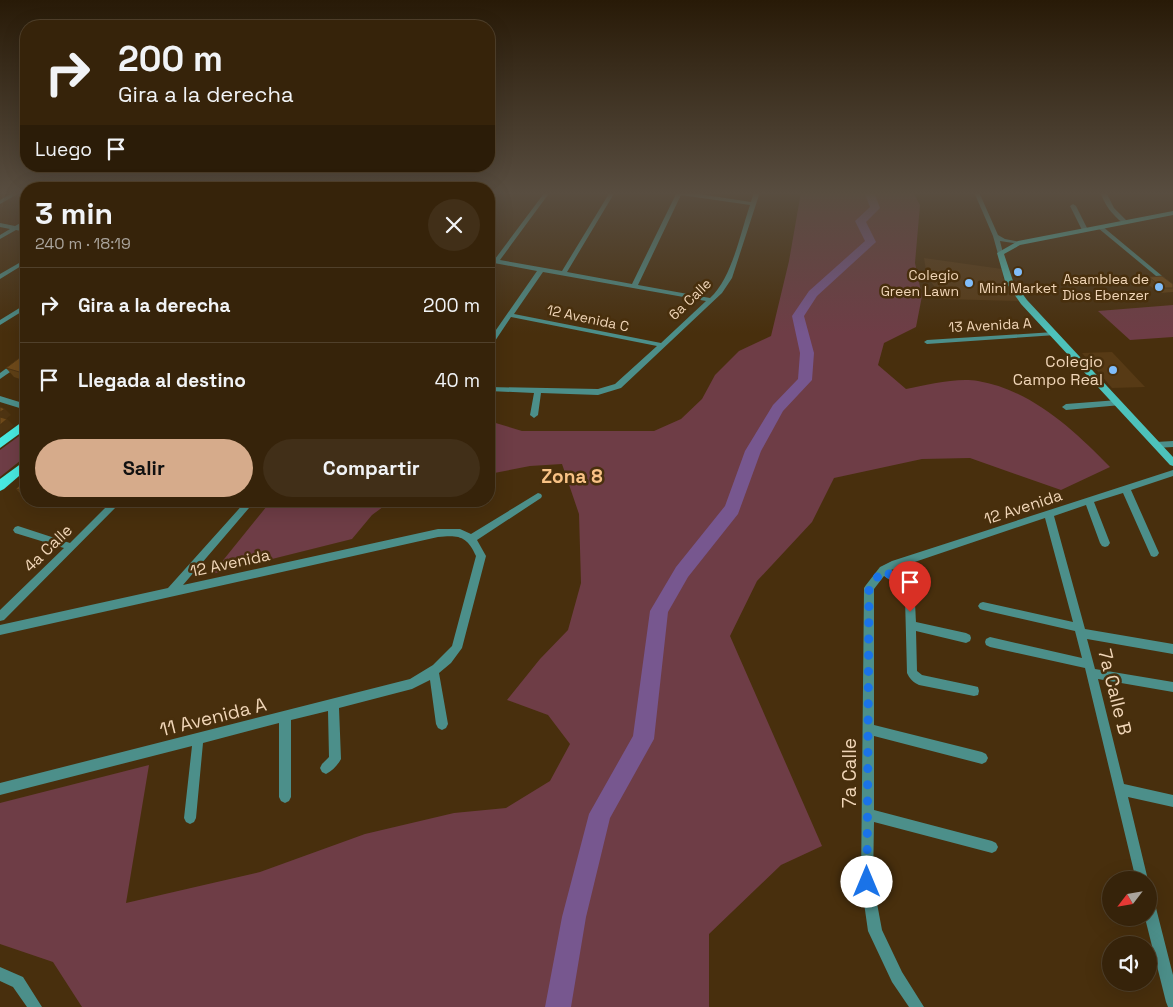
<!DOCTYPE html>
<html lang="es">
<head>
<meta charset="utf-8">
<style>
  :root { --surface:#36230a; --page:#412f18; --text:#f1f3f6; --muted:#aaa49c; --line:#50402b; --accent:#d6ab8b }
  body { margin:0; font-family:"Space Grotesk",sans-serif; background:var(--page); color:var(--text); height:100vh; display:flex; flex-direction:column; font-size:19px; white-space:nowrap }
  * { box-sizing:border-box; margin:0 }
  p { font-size:16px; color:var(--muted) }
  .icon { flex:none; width:28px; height:28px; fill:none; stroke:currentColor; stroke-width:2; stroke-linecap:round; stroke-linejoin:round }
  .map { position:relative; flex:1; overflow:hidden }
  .drawer { position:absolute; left:20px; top:182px; width:475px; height:325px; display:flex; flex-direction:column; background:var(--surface); border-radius:20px; box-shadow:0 5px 20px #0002,0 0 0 1px var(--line) }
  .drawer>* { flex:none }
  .guide { position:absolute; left:20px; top:20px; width:475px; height:152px; border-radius:20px; box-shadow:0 5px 20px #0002,0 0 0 1px var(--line); background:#36230a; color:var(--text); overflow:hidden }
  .needle { width:32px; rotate:239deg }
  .fabs { position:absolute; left:1102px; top:871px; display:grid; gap:10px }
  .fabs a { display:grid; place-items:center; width:55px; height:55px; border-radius:50%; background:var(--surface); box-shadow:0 5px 20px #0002,0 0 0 1px var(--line); font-size:25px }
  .pin { position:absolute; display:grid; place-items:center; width:42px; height:42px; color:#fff; margin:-51px -21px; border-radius:50% 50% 50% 0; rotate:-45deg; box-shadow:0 0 5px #0007 }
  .pin .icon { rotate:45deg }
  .me { position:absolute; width:55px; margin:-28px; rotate:0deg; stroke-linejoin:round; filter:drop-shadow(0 0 4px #0008) }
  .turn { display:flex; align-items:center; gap:18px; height:105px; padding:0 15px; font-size:22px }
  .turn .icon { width:65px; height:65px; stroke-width:2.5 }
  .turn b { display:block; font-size:35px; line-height:42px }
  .then { display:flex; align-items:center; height:48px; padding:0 15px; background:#0003; gap:10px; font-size:19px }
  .round { display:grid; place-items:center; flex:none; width:52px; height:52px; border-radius:26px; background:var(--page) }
  .headline { display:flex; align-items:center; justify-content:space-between; height:85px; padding:0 15px }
  h1 { font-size:30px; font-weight:700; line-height:38px }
  .action { display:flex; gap:10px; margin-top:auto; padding:10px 15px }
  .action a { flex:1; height:58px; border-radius:30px; background:var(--accent); color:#111; font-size:20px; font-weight:700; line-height:58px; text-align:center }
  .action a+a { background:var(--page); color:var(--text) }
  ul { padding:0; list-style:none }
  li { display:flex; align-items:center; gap:15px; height:75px; padding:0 15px; border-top:1px solid var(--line) }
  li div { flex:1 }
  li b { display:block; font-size:19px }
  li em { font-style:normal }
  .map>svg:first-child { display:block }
</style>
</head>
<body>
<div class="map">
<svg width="1173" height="1007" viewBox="0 0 1173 1007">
  <rect width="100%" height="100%" fill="#482f0d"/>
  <!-- built -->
  <g fill="#573a15">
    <polygon points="924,258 1002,269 1003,278 1021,301 943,299 927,276"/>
    <polygon points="1112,352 1145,387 1112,388 1082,353"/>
  </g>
  <!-- green -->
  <g fill="#6e3d46">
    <path d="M801,192H913L920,205L915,263L922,296L916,327L884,343L878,365L906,389C926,385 958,377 978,381C1031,390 1074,430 1110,467L1061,490L970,458L922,459L834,478L812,522L757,581L730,636L822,846L781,865L709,934V1007H82L53,962L0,944V803L149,765L126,903L260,872L365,834L454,813L506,808L550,781L570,744L548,715L507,700L540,659L568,630L581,583L579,514L562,464L530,466L489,474V421L522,431H654L681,419L702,399L715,375L739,351L771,336L789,261Z"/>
    <polygon points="1173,305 1173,337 1130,340 1098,311"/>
    <polygon points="26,431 26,456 0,477 0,450"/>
    <polygon points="271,501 391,501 372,515 352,539 212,574"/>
  </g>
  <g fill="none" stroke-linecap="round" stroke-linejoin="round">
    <!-- river -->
    <polygon fill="#77578f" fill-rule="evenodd" points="864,192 874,192 880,208 866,222 876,242 817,296 804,316 814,353 812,380 783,411 761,451 738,514 688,577 668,612 654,739 610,818 586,917 571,1007 545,1007 562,917 589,814 633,736 650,611 676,567 725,506 745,451 773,405 798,379 800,353 792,316 809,291 865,241 855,221 870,207"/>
    <!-- street -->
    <g fill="#4c8f8a" fill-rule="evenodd">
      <polygon points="14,192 21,192 0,204 0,200"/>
      <path d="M545,192H550L500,260L562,271L610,192H615L567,272L632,284L676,194L671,192H686L751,202L754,192H760L732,278L722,293L621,388L598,395L541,393L538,415L534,418L530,415L534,393L489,391V387L598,389L615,384L657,346L511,317L491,347H489V340L537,271L494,263L489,262V258L495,259ZM681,195L750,205C740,234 732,278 710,298L638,285ZM543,272L706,301L661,343L514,314Z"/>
      <polygon points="974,192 979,192 998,235 1005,239 1020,242 1020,244 1000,241 1003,253 998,254 993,236"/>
      <path d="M1100,192H1106L1114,208L1127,221V223H1123C1112,215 1105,205 1100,192Z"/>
      <polygon points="1073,204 1076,206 1088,230 1087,231 1082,230 1070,206"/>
      <polygon points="26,220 26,224 21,227 26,228 26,232 16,230 0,239 0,235 10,229 0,227 0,223 15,226"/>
      <polygon points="1098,226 1102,226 1173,285 1173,290 1098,228"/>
      <polygon points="26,259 26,263 0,279 0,274"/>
      <polygon points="26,304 26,309 0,325 0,320"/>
      <polygon points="1054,332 1057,334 1056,335 927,344 924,342 927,340"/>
      <polygon points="23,356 26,356 26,361 0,379 0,373"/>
      <polygon points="0,396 26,404 26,410 0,402"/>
      <polygon points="1118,400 1122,403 1121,405 1066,410 1062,407 1066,404"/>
      <polygon points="1173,441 1173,447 1156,448 1152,445 1156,442"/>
      <path d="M1173,470V476L1131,490L1159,553L1157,556L1154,557L1151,556L1123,493L1094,502L1110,543L1108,546L1105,547L1102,546L1100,543L1086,505L1054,516L1085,629L1173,644V654L1087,639L1095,669L1173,682V692L1098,679L1124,784L1173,795V807L1128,797L1148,880H1136L1085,668L990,647L986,645L985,642L986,639L990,637L1082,658L1075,631L983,610L980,609L978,606L980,603L983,602L1073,622L1045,518L891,570C915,586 915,595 916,622L966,633L970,635L971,638L970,641L966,643L916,631L917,671L922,675L974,686L978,687L979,691L978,695L974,696L919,685C914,683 909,678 907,673L905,598C901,587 893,582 884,576L874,589V725L982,752L986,754L988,758L986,762L982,764L874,736V810L992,841L996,843L998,847L996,851L992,853L874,822L873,882L882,930L902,972L924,1007H909L892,982L868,931L861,882L864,588L866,585L880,567L892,561Z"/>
      <path d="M538,493L541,494L542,496L541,498L477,540L486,556L462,648L451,663L439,673L448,724L446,728L442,730L438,728L436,724L430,680L412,689L339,708L341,759C338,765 332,771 326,774L322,772L320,768L322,764L329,757L328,711L291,720V797L289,801L285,803L281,801L279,797V723L203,743L196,818L194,822L190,824L186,822L184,818L192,746L0,795V783L410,679L433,665L452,646L476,556C467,536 459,535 438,537L0,635V625L168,588L246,501H255L183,585L438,529H460L471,534Z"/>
      <polygon points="112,501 122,501 4,620 0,621 0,610 64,548 15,533 13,530 15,527 18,526 70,543"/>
      <polygon points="1149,901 1154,903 1156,908 1173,975 1173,1007 1168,1007 1166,1002 1145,918 1149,918"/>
      <polygon points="0,967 23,977 42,1007 27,1007 13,987 0,981"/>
    </g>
    <!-- secondary -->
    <polygon fill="#4dc2bb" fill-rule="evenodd" points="1173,211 1173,215 1020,245 1004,254 1013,281 1027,300 1173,457 1173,466 1170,465 1021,304 1005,281 997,253 1018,241"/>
    <!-- primary -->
    <g fill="#48e9e0" fill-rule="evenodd">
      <polygon points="26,419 26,429 0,448 0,438"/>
      <polygon points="26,460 26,470 4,489 0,491 0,479"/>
    </g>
  </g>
  <!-- wall -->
  <g fill="#5f4016">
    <polygon points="1149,277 1173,284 1173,292 1159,293 1145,282"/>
    <polygon points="26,353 26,381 14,377 6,368"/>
    <polygon points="26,479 26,497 23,496 16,489"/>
    <polygon points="46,501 58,501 56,504"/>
  </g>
  <!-- shaded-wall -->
  <g fill="#4e3412">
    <polygon points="5,409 11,415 2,422 0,419 0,412"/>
    <polygon points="7,419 14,426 0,436 0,425"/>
  </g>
  <!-- building -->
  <g fill="#6f4a1a" stroke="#4e3412">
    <polygon points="1162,276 1173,284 1173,288 1163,288 1149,277"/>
    <polygon points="26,353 26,374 6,368"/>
    <polygon points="0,407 5,409 0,412"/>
    <polygon points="0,417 7,419 0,425"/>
    <polygon points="26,479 26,492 16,489"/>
  </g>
  <!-- sky -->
  <linearGradient id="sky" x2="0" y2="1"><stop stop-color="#281a07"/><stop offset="0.58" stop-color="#584d40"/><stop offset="1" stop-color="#584d40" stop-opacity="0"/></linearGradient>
  <rect width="1173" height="333" fill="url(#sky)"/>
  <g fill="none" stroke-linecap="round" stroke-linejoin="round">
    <!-- route -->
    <path stroke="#1a73e8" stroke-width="9" stroke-dasharray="0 16.2" d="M867,882L869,588L883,570C903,583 909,587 910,612"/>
  </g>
  <!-- markers -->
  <g fill="#80bdfa" stroke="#482f0d" stroke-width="2">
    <circle cx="1018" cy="272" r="5"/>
    <circle cx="969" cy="283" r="5"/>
    <circle cx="1159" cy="287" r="5"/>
    <circle cx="1113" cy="370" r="5"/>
  </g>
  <g text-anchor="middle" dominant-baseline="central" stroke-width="5" stroke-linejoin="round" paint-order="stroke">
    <!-- far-poi labels -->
    <g font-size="14" fill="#f0d5b7" stroke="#482f0d" text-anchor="end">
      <text x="959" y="275">Colegio<tspan x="959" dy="16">Green Lawn</tspan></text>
      <text x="1149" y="279">Asamblea de<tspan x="1149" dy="16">Dios Ebenzer</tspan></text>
      <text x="1018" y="288" text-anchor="middle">Mini Market</text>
    </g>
    <!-- far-street labels -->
    <g font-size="14" fill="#f0d5b7" stroke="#482f0d">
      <text transform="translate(690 299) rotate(-44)">6a Calle</text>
      <text transform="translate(588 318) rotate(12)">12 Avenida C</text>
      <text transform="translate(990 325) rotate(-3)">13 Avenida A</text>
    </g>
    <!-- poi labels -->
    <g font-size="16" fill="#f0d5b7" stroke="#482f0d" text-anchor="end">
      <text x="1103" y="361">Colegio<tspan x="1103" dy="18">Campo Real</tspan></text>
    </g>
    <!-- street labels -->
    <g font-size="16" fill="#f0d5b7" stroke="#482f0d">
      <text transform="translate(1023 507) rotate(-18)">12 Avenida</text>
      <text transform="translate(48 548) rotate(-44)">4a Calle</text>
      <text transform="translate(230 563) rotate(-12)">12 Avenida</text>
    </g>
    <!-- quarter labels -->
    <g font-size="19" font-weight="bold" fill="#f8c285" stroke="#482f0d">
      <text x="572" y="476">Zona 8</text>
    </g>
    <!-- near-street labels -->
    <g font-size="19" fill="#f0d5b7" stroke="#482f0d">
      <text transform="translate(1115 692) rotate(76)">7a Calle B</text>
      <text transform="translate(213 717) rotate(-14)">11 Avenida A</text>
      <text transform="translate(849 773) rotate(-90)">7a Calle</text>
    </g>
  </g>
</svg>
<div class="fabs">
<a><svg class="needle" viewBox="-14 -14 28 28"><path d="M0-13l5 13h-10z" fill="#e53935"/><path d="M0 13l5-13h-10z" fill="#aaa49c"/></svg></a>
<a><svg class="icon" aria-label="sound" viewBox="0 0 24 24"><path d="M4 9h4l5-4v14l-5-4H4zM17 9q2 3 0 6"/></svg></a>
</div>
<div class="pin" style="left:910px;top:612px;background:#d93025"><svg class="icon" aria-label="arrive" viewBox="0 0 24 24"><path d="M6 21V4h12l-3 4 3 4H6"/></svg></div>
<svg class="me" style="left:867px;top:882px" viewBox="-20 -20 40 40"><circle r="19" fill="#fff"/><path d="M0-13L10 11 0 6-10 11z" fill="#1a73e8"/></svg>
<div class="guide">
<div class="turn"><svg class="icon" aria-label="right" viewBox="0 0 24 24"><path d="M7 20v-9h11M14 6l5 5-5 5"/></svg><div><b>200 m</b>Gira a la derecha</div></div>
<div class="then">Luego<svg class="icon" aria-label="arrive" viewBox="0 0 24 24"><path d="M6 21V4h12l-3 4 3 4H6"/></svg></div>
</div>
<section class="drawer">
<div class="headline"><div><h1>3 min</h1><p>240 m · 18:19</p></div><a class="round"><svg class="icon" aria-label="close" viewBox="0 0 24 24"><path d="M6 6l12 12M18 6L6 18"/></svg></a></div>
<ul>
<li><svg class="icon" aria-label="right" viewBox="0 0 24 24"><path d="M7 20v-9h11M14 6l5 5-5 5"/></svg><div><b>Gira a la derecha</b></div><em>200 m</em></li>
<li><svg class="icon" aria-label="arrive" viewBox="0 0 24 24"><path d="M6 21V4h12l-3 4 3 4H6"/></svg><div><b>Llegada al destino</b></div><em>40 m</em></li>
</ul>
<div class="action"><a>Salir</a><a>Compartir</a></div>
</section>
</div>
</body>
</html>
